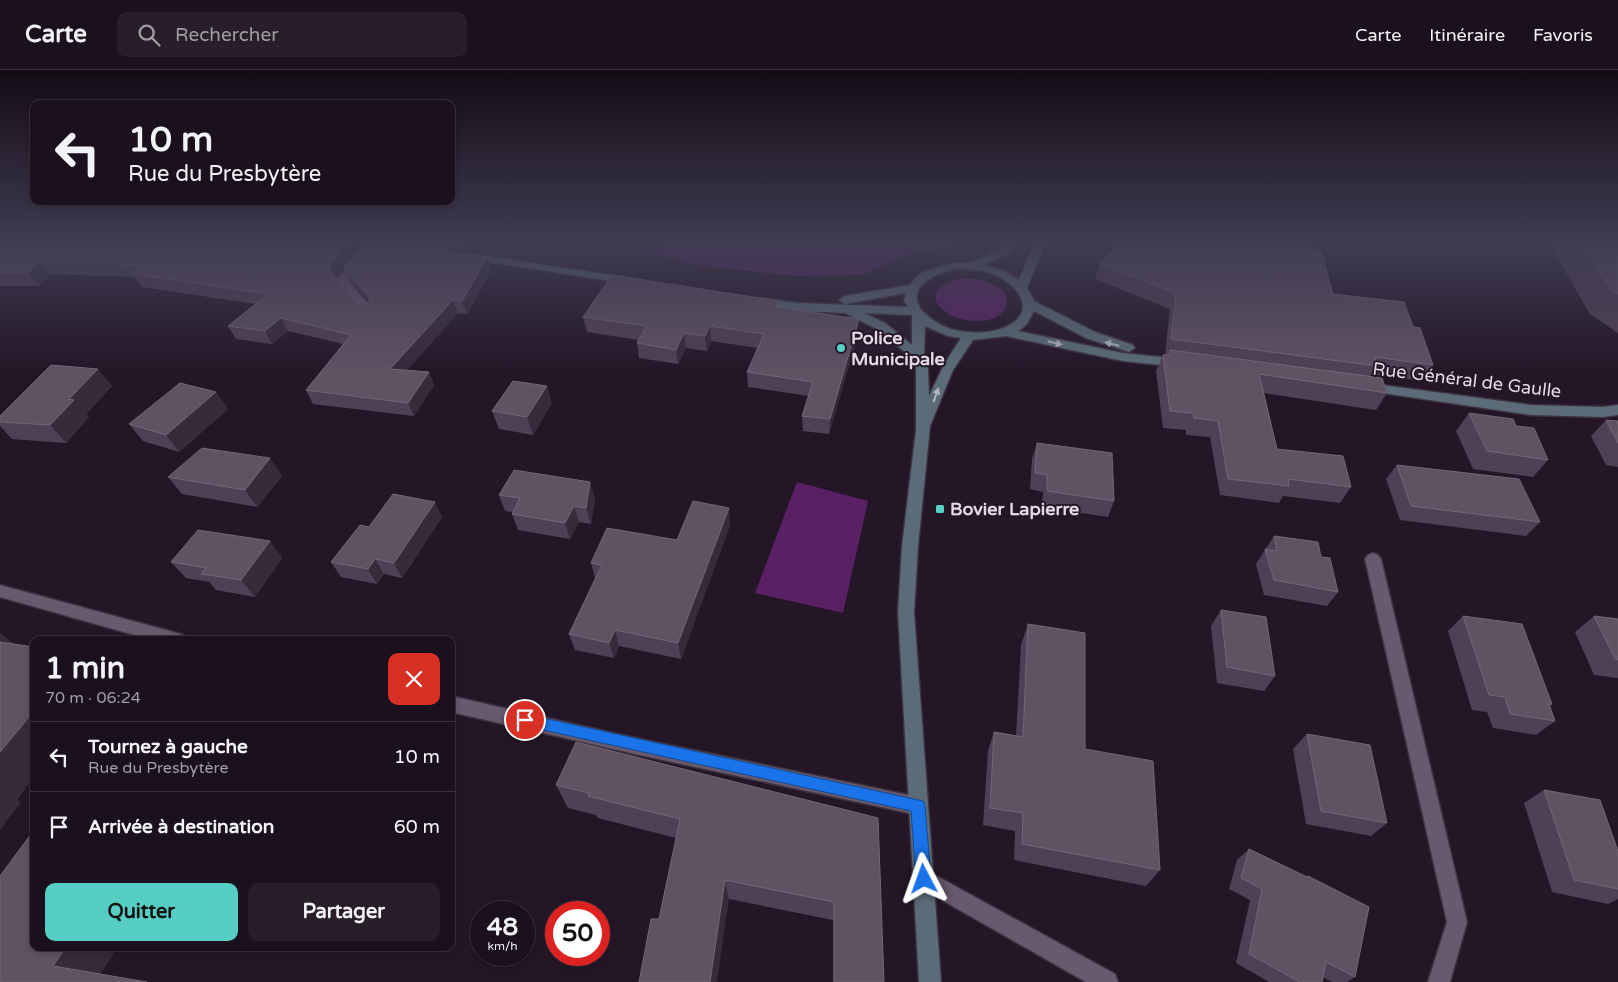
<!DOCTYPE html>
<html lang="fr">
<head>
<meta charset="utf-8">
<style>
  :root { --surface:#1b101d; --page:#281e2a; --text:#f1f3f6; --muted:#a09da4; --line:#39303b; --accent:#56cec3 }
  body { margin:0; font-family:"Varela Round",sans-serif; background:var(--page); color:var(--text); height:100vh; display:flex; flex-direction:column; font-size:19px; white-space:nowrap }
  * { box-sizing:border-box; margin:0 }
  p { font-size:16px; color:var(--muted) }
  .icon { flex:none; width:28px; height:28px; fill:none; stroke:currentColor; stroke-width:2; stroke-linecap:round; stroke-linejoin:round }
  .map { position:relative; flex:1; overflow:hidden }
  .drawer { position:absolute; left:30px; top:566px; width:425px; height:315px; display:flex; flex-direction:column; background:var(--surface); border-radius:10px; box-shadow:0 2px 8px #0003,0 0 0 1px var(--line) }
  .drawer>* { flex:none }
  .banner { position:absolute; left:30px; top:30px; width:425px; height:105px; border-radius:10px; box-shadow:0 2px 8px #0003,0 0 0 1px var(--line); background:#1b101d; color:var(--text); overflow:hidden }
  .speed { position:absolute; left:470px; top:831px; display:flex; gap:10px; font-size:25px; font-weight:700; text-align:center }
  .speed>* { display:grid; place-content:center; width:65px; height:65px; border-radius:50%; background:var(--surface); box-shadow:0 2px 8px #0003,0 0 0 1px var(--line); line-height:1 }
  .speed small { font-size:12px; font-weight:400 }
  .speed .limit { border:8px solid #d22; background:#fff; color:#111 }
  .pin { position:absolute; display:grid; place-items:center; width:42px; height:42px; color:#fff; margin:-21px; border:2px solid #fff; border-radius:50%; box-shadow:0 1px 5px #0007 }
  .me { position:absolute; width:55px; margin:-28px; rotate:356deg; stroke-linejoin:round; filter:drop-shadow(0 0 4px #0008) }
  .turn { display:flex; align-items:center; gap:18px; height:105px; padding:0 15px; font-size:22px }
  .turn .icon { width:65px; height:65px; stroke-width:2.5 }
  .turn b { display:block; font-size:35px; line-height:42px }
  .round { display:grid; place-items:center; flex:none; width:52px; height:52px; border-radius:10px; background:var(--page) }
  .summary { display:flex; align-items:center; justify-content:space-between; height:85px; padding:0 15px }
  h1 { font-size:30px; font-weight:700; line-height:38px }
  .button { display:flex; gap:10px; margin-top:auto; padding:10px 15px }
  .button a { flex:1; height:58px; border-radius:10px; background:var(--accent); color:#111; font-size:20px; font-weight:700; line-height:58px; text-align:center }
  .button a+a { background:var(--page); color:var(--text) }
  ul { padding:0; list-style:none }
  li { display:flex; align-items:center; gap:15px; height:70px; padding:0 15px; border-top:1px solid var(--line) }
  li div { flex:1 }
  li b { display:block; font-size:19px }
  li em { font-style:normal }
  header { display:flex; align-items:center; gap:30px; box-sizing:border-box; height:70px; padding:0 25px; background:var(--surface); border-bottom:1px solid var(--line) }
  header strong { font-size:24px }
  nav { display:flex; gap:28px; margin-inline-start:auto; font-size:18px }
  .search { width:350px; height:45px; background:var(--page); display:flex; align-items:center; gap:12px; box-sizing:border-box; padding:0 18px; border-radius:10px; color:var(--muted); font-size:19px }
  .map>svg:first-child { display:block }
</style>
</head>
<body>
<header>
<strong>Carte</strong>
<div class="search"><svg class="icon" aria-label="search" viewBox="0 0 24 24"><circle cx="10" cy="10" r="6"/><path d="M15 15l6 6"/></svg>Rechercher</div>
<nav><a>Carte</a><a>Itinéraire</a><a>Favoris</a></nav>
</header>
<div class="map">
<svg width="1618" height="912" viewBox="0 0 1618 912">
  <rect width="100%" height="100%" fill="#241627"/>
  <!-- green -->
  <g fill="#592164">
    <polygon points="660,173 970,173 902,187 860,205 796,206 703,196 655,185"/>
    <path d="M963,208C974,209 986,209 996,216C1015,227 1007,246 988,250C949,258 906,220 963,208Z"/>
    <polygon points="797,412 868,431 843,543 755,523"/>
  </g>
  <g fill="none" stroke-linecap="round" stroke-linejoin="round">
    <defs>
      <g id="street">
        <polygon points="368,173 379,173 348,210 375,242 369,246 365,245 336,210"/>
        <polygon points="1373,483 1378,485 1381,489 1467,852 1450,912 1428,912 1447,852 1365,489 1368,485"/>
        <polygon points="0,515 177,563 183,565 185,570 152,570 0,527"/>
        <polygon points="451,626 635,668 918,727 925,730 927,736 925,742 918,745 635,684 451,642"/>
        <polygon points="924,799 1115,904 1118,912 1086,912 917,816 914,809 917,802"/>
      </g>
      <g id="secondary">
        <polygon points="375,173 402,173 421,177 423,179 417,182 380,176"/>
        <path d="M1005,173H1017L1007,184L984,195L1004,201L1019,210L1034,173H1045L1027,218L1034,231L1095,262L1133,275L1135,278L1129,282L1086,268L1034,241L1026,255L1018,261L1123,283L1180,289L1186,293L1180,297L1123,291L1006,266L973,270L953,300L930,356L918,476L914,542L941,912H919L898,542L902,476L916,360V298L912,288L877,259L845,243L798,241L755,235L753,232L759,228L798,233L908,237L904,231L906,223L845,234L839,230L845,226L909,215L921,203L952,193H969L999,180ZM953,199C966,199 979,199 991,203C1021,214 1040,246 1000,259C986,264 968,263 954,260C932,253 898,230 929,209C935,204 946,202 953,199ZM864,243L912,245V275L885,253ZM925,256L948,266L961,268L945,293L929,326L928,298L924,286Z"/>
        <polygon points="467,183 630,208 636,211 630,214 463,188 461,186"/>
        <polygon points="1367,313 1531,335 1603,337 1618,335 1618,345 1603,347 1531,345 1362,320 1360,317"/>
      </g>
    </defs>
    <!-- street casing -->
    <use href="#street" stroke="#3c323f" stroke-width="3"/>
    <!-- secondary casing -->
    <use href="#secondary" stroke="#3c323f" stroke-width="3"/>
    <!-- street -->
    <use href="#street" fill="#69596d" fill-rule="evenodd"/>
    <!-- secondary -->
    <use href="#secondary" fill="#5b6c78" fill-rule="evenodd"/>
  </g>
  <!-- wall -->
  <g fill="#504053" fill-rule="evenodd">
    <path d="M0,173H352L357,183L399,176L401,173H469L464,180L453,178L455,183L491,201L467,244L458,243L407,300L429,302L434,315L414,346L313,334L306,320L343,274L288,261L272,274L236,269L228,256L256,234L142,217L135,207L50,204L39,216H0ZM345,197L350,210L369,231L363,235L357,233L336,207Z"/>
    <polygon points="1116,173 1306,173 1308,179 1333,224 1413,257 1433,295 1422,311 1372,304 1370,306 1387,323 1376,340 1264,323 1277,379 1351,417 1340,433 1283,426 1279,433 1220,425 1210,367 1186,365 1186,360 1163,358 1156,301 1163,285 1165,285 1170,239 1095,209 1100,194 1115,177"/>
    <polygon points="1549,173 1618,173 1618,263 1590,244"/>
    <polygon points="779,237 858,264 829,364 803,361 802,346 809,326 748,317 747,302 758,278 711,271 707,281 686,278 678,294 639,288 637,273 639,270 587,262 583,247"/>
    <polygon points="112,316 86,344 89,347 66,373 12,369 0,356 0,346"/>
    <polygon points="552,333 533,365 499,359 492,341"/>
    <polygon points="228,339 179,382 143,371 129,354"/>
    <polygon points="1469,343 1516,356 1548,390 1533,407 1473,399 1456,361"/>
    <polygon points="1606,350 1618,351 1618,397 1606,395 1591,366"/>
    <polygon points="1037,373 1114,431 1108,447 1042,437 1043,422 1030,419 1032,389"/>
    <polygon points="1397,395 1540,452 1526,466 1400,450 1386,409"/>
    <polygon points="282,406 257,437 182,424 168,407"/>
    <polygon points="499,425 595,429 591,454 579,452 570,469 518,460 512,444 512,442 505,441"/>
    <polygon points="442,447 402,508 384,504 377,514 341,507 331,492 369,457"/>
    <polygon points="730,455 681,589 619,576 614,588 575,580 569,564 595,508 591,493"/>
    <polygon points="1274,466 1321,487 1338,522 1327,536 1264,525 1256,494"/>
    <polygon points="270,471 282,488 255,527 216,520 209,512 186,508 171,492"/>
    <polygon points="1221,540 1275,606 1264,621 1217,613 1211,556"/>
    <polygon points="1463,546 1552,634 1550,636 1555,651 1536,665 1493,658 1487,642 1472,640 1448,561"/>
    <polygon points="1594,546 1618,549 1618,608 1594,605 1575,562"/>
    <polygon points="1028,554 1085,679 1160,800 1146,816 1014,790 1015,761 983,755 988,681 994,662 1016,666 1021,575"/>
    <polygon points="1307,664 1387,753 1371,766 1306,754 1293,679"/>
    <polygon points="556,715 878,748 884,912 833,912 833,850 729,829 659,849 676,768 598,748 596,745 568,738"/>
    <polygon points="1544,720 1618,781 1618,829 1608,834 1552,822 1524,733"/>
    <polygon points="1249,779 1306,807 1308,806 1355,907 1347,912 1332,912 1323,907 1322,912 1269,912 1236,893 1250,830 1229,819 1237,790"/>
  </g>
  <!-- shaded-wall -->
  <g fill="#38293b">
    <polygon points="348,173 352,173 357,183 334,210 328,197"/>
    <polygon points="462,173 469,173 464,180"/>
    <polygon points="452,176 457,189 447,182"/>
    <polygon points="487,188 491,201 467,244 462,231"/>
    <polygon points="40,191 50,204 39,216 28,203"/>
    <polygon points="453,230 458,243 396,312 390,299"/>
    <polygon points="281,248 288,261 272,274 265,261"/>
    <polygon points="859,249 858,264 829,364 830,349"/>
    <polygon points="710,256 711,271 707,281 705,266"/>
    <polygon points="684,263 686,278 678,294 676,280"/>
    <polygon points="98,299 112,316 86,344 89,347 66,373 50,355 69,329"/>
    <polygon points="429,302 434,315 414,346 408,333"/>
    <polygon points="547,316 552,333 533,365 527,347"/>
    <polygon points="216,322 228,339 179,382 166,365"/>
    <polygon points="270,388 282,406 257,437 245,420"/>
    <polygon points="590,412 595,429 591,454 586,438"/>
    <polygon points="435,432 442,447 402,508 394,493"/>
    <polygon points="574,436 579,452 570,469 565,453"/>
    <polygon points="729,438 730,455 681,589 678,573"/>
    <polygon points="270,471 282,488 255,527 241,510"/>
    <polygon points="375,489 384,504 377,514 368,499"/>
    <polygon points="615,560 619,576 614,588 609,573"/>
    <polygon points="0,563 25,583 0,583"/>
    <polygon points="34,641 34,707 17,730 21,732 0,760 0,682"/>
    <polygon points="725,810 729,829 717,912 710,912"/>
    <polygon points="65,878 117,878 95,912 53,896"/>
  </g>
  <!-- building -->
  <g fill="#605163" stroke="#746677">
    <polygon points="0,173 348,173 328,197 357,233 363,235 370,230 371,228 344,197 365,173 377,173 399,176 401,173 433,173 452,176 447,182 487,188 462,231 453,230 390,299 429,302 408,333 306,320 351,265 281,248 265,261 228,256 268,224 133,204 143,195 40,191 28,203 0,203"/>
    <polygon points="1118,173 1306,173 1308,179 1321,180 1333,224 1404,232 1413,257 1420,258 1433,295 1375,287 1377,296 1171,269 1176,223 1100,194 1117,175"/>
    <polygon points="1581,173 1618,173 1618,224 1610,219"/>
    <polygon points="612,205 779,231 776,237 859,249 830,349 802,346 813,312 747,302 764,264 710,256 705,266 684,263 676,280 637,273 646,256 583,247"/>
    <polygon points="1170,280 1382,308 1387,323 1259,304 1277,379 1343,386 1351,417 1288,409 1289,416 1228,409 1218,351 1194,348 1193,343 1170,341 1163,285 1170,285"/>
    <polygon points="51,295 98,299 69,329 74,330 50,355 0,352 0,346"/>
    <polygon points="513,311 547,316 527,347 492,341"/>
    <polygon points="180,313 216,322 166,365 129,354"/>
    <polygon points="1469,343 1513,349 1516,356 1534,358 1548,390 1487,381"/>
    <polygon points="1606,350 1618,351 1618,373"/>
    <polygon points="1037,373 1112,383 1114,431 1047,421 1047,405 1035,403"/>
    <polygon points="202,378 270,388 245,420 168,407"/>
    <polygon points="1397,395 1519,409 1540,452 1411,436"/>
    <polygon points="514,400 590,412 586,438 574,436 565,453 512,444 520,428 499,425"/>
    <polygon points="393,424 435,432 394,493 375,489 368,499 331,492 360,455 369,457"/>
    <polygon points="693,431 729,438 678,573 615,560 609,573 569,564 602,495 591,493 607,458 677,470"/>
    <polygon points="198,460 270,471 241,510 201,504 206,498 171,492"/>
    <polygon points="1274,466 1318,472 1321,487 1330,488 1338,522 1274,510 1265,479 1277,481"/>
    <polygon points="1221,540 1266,547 1275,606 1227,597"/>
    <polygon points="1463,546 1522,554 1552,634 1549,634 1555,651 1510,644 1505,627 1489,625"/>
    <polygon points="1594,546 1618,549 1618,590 1615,589"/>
    <polygon points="1028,554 1085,563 1085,679 1153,691 1160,800 1022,774 1023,743 990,738 994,662 1023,667"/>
    <polygon points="0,572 34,577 34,641 0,682"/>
    <polygon points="1307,664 1370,675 1387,753 1321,741"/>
    <polygon points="576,672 878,748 884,912 834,912 834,832 725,810 710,912 639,912 651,849 659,849 680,749 588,726 589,723 556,715"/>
    <polygon points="1544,720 1600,730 1618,781 1618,819 1574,810"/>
    <polygon points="34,760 34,878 65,878 53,896 147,912 0,912 0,806"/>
    <polygon points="1249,779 1307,807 1308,806 1369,837 1355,907 1326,892 1322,912 1300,912 1249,884 1262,819 1241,808"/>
  </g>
  <!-- one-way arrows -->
  <defs><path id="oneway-solid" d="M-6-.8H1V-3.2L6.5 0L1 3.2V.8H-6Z" transform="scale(1.25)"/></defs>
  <g fill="#b3b3be">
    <use href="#oneway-solid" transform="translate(1055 273) rotate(13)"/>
    <use href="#oneway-solid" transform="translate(1112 274) rotate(-166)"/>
    <use href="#oneway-solid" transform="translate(936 325) rotate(-70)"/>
  </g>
  <!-- sky -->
  <linearGradient id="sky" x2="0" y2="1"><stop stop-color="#140c15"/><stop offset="0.57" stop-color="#3f3c52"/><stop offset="1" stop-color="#3f3c52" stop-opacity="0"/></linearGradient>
  <rect width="1618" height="301" fill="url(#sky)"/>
  <!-- route -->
  <polygon fill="#1a73e8" stroke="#114b97" points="525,644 923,731 925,736 931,809 929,815 924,817 918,815 916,809 911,741 525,656 520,655 518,650 520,646"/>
  <!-- markers -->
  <g fill="#56cec3" stroke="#241627" stroke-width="2">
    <circle cx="841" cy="278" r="5"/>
    <rect x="935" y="434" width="10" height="10" rx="2.5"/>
  </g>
  <g text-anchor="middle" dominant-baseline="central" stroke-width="4" stroke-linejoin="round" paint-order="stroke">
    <!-- poi labels -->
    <g font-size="18" font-weight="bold" fill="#e2d9e4" stroke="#241627" text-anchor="start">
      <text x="851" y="268">Police<tspan x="851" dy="21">Municipale</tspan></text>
      <text x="950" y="439">Bovier Lapierre</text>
    </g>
    <!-- street labels -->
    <g font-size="18" fill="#e2d9e4" stroke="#241627">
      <text transform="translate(1467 310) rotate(7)">Rue Général de Gaulle</text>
    </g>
  </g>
</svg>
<div class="speed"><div>48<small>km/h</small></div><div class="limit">50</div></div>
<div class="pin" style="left:525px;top:650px;background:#d93025"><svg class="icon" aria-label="arrive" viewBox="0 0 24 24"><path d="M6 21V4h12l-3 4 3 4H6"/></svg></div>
<svg class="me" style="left:924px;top:809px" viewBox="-20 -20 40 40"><path d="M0-17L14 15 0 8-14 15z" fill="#1a73e8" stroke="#fff" stroke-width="4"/></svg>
<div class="banner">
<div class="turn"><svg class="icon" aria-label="left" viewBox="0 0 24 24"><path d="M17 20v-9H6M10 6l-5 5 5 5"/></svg><div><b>10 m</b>Rue du Presbytère</div></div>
</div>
<section class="drawer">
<div class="summary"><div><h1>1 min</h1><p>70 m · 06:24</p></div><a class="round" style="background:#d93025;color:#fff"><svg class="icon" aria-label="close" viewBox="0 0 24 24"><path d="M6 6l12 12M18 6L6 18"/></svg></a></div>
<ul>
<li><svg class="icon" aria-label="left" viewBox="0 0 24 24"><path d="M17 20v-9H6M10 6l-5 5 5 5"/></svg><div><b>Tournez à gauche</b><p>Rue du Presbytère</p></div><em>10 m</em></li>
<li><svg class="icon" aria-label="arrive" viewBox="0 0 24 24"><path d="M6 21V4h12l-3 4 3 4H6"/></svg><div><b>Arrivée à destination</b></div><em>60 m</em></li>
</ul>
<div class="button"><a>Quitter</a><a>Partager</a></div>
</section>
</div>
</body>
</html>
